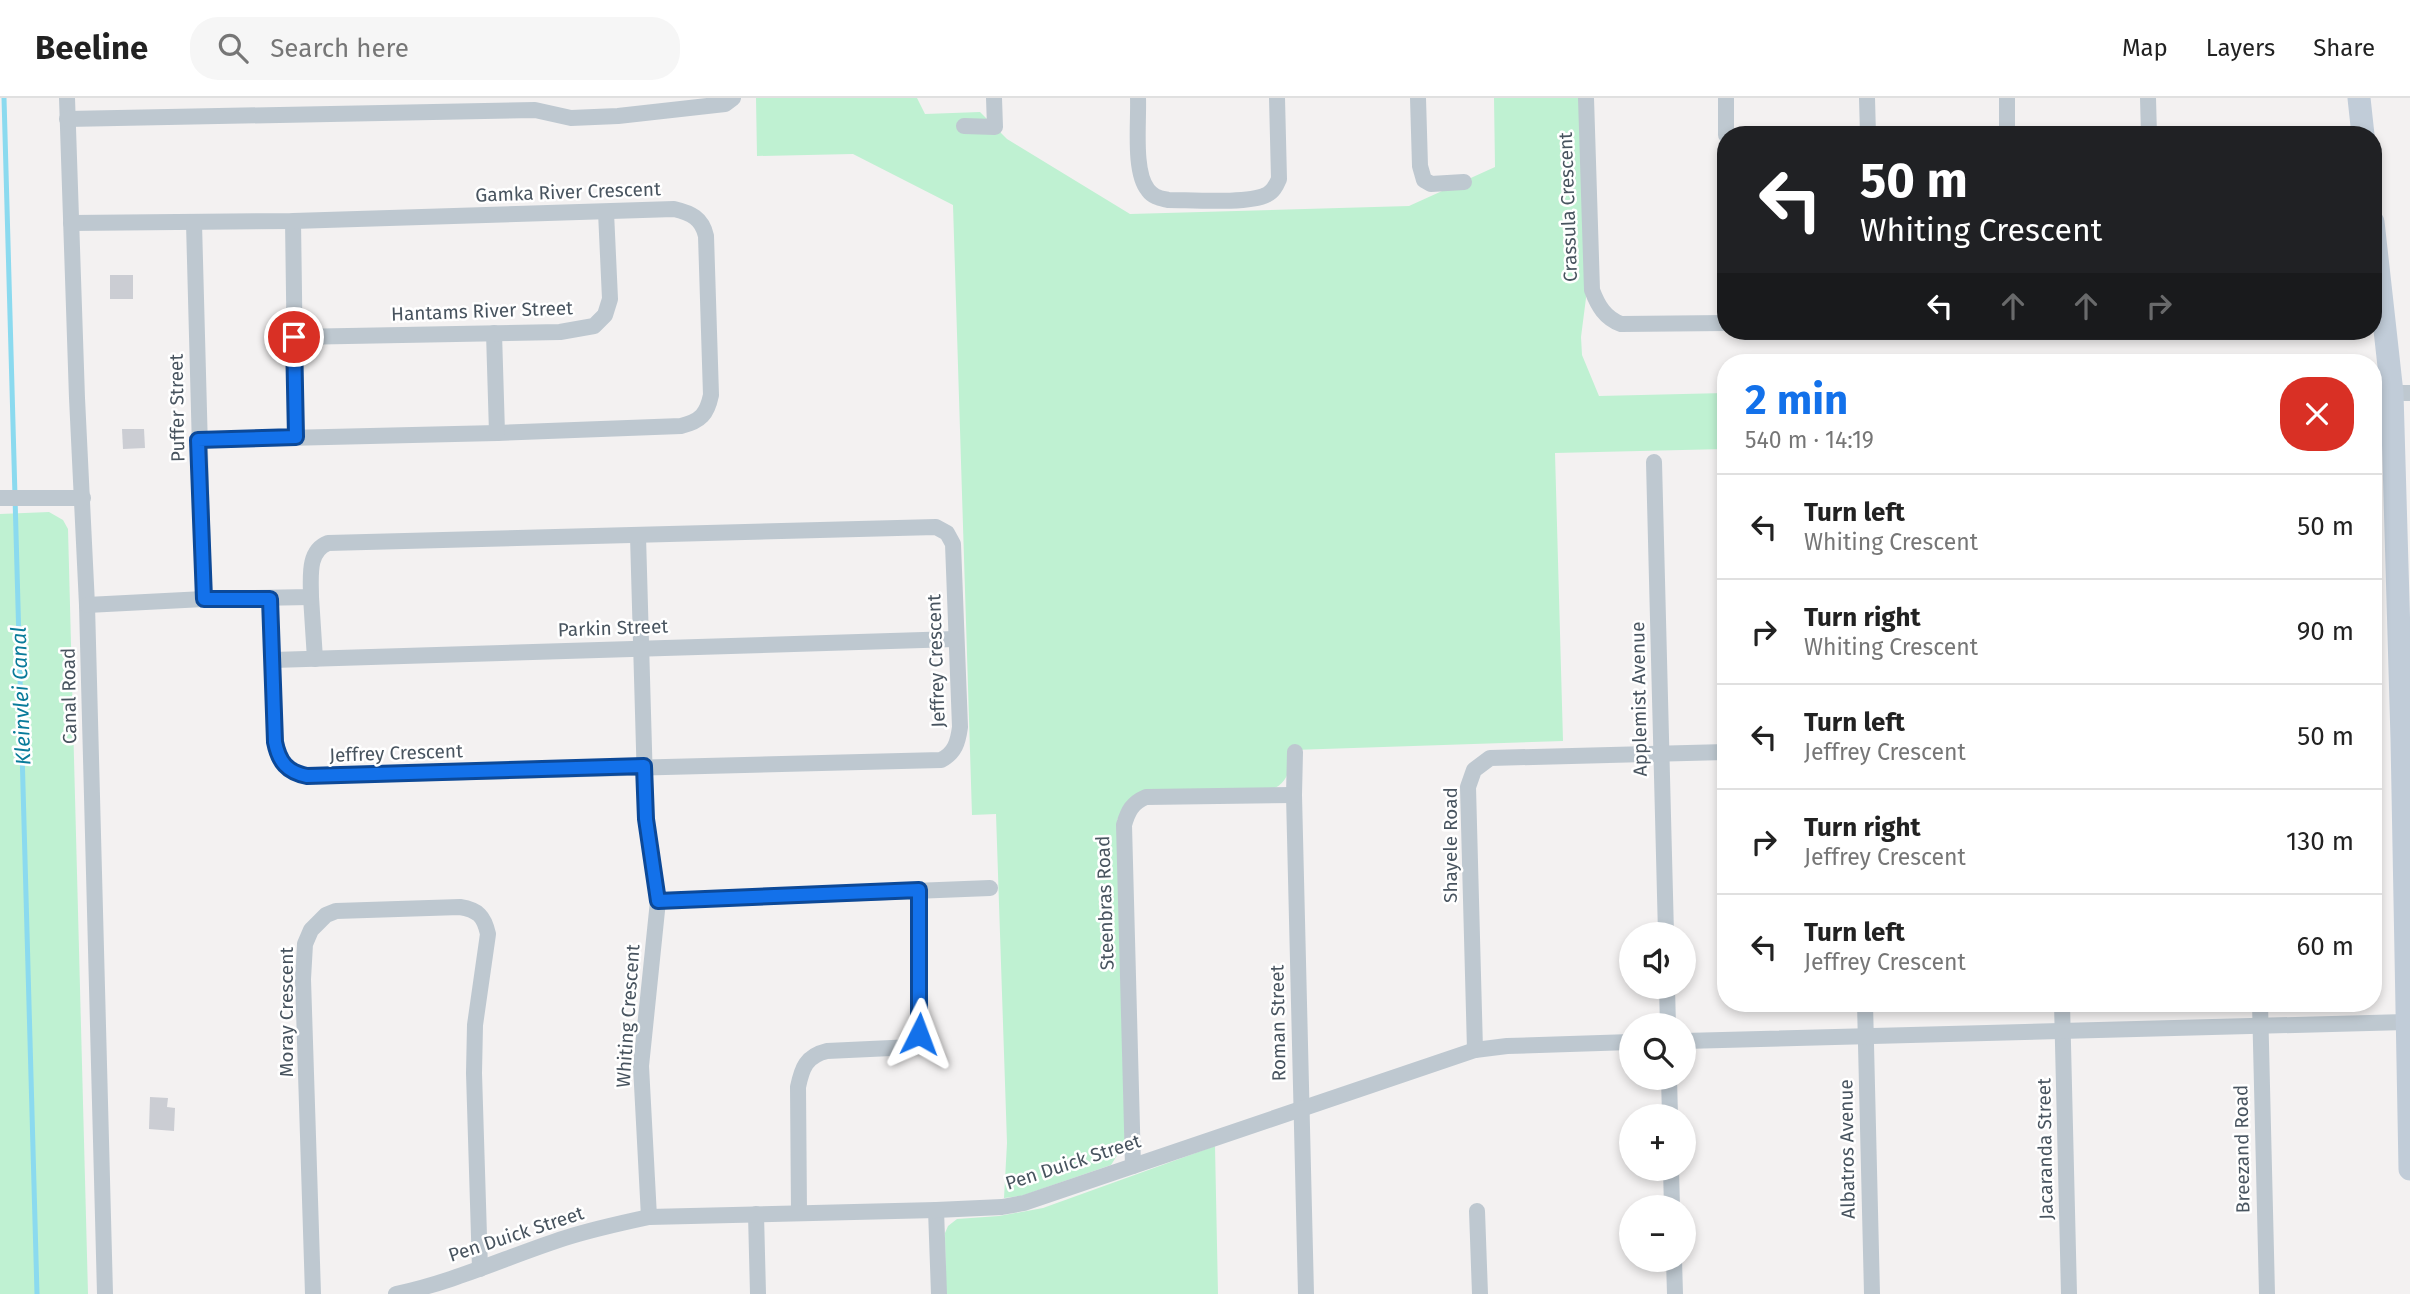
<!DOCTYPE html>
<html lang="en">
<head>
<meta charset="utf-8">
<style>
  :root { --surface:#fff; --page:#f6f6f6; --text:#222; --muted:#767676; --line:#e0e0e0; --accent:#1371ea }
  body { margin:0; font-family:"Fira Sans",sans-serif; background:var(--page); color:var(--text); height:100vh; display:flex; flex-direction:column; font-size:26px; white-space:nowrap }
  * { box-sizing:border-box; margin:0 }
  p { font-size:23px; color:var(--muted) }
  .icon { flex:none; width:38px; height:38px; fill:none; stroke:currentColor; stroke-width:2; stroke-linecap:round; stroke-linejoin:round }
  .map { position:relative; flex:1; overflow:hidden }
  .panel { position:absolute; left:1717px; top:256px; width:665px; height:658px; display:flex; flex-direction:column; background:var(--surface); border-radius:28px; box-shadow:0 4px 10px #0003 }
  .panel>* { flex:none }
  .banner { position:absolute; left:1717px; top:28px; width:665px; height:214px; border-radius:28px; box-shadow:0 4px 10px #0003; background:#202124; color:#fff; overflow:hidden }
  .controls { position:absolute; left:1619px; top:824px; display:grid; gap:14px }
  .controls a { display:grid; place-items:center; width:77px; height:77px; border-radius:50%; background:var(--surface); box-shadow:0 4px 10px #0003; font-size:35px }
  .pin { position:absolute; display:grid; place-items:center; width:60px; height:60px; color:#fff; margin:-30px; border:4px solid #fff; border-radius:50%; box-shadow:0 2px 7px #0007 }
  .me { position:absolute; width:77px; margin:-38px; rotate:3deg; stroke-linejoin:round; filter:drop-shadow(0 0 5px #0008) }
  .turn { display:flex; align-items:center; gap:24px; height:147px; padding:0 28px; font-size:32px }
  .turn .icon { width:91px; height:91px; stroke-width:2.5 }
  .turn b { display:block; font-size:49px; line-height:60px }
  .lanes { display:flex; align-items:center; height:66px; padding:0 28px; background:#0003; justify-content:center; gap:35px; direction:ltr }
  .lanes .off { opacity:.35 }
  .round { display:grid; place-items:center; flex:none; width:74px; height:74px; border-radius:28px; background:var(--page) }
  .headline { display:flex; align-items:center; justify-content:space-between; height:119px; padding:0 28px }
  h1 { font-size:42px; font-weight:700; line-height:52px; color:var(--accent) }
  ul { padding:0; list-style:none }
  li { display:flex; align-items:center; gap:21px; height:105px; padding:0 28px; border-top:2px solid var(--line) }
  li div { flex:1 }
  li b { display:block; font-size:26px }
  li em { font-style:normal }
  header { display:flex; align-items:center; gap:42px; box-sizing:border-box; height:98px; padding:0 35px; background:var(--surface); border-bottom:2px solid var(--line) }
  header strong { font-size:33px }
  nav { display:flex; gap:38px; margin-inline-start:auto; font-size:24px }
  .search { width:490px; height:63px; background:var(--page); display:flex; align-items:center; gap:18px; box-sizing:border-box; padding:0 24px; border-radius:28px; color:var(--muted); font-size:26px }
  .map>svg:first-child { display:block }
</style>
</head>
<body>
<header>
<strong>Beeline</strong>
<div class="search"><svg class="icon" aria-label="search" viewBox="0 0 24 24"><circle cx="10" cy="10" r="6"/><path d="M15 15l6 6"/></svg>Search here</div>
<nav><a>Map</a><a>Layers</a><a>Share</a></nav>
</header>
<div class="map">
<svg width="2410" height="1196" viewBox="0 0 2410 1196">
  <rect width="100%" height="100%" fill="#f3f1f1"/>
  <!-- green -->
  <g fill="#bff1d2">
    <path d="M756,0H917L925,16L980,14L1007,41L1130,116L1409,108L1495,69L1494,0H1580L1586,200L1581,239L1582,257L1599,298L1725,295V351L1555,355L1563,643L1293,652C1290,667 1290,682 1275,690L1127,704L1117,722V732L1125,1045L1111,1067L1021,1098L1004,1100L1007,1045L996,716L972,717L953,107L853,56L757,58Z"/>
    <polygon points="2373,277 2379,277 2383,329 2373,331"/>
    <polygon points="49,414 63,422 68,431 88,1196 0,1196 0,416"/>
    <polygon points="1215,1048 1218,1196 946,1196 945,1135 948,1128 957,1121 999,1118 1043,1110"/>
  </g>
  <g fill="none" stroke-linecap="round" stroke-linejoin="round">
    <!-- stream -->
    <polyline stroke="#8bdaef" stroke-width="5" points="4,0 37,1196"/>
  </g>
  <!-- building -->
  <g fill="#cbcdd3">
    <rect x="110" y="177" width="23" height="24"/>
    <polygon points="122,331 144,331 145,350 123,351"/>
    <polygon points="150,999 168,1000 167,1009 175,1010 174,1033 149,1031"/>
  </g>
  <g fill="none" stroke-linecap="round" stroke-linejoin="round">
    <!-- street -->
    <g stroke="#bec8d0" stroke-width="16">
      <polyline points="67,0 77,300 87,507 105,1196"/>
      <path d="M1138,0C1139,24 1133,74 1148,92C1153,99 1160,100 1168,102C1190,102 1248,106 1266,97C1273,94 1276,88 1279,81L1277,0"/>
      <polyline points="1418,0 1420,68 1424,82 1431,86 1464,84"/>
      <path d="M1586,0L1592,192C1598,208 1605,220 1621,226L1726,225"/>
      <polyline points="1726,0 1726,37"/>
      <polyline points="1867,0 1868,37"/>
      <polyline points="2007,0 2007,37"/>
      <polyline points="2148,0 2149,37"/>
      <polyline points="67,21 535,12 571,20 618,18 725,6 733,0"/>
      <polyline points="964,28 995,29 994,0"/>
      <polyline points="293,123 296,339"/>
      <path d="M71,125L293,123L674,111C691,115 702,120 706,138L711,297C707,316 701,323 681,328L497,335L198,342"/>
      <polyline points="194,125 204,501"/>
      <polyline points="494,235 497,335"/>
      <polyline points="294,239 560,234 594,228 605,217 610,201 606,114"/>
      <polyline points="2392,295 2410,295"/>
      <polyline points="1654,364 1666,836"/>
      <polyline points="0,400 83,400"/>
      <polyline points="638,438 646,721 658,803 641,968 649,1119"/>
      <polyline points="311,499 315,561"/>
      <path d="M87,507L204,501L311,499C311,480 307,453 328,445L936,429L947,435L953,446L960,629C958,644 955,655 941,662L307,678C287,675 279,664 275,644L270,501"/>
      <polyline points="273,562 955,541"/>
      <polyline points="1295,654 1294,697 1306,1196"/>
      <polyline points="658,803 990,790"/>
      <polyline points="1667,889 1668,928"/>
      <polyline points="1865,905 1872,1196"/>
      <polyline points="2062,905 2069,1196"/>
      <polyline points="2260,905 2267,1196"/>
      <polyline points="1684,943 2406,924"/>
      <polyline points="1475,952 1468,689 1474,672 1490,660 1726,654"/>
      <polyline points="1669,980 1670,1018"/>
      <path d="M1133,1068L1124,727C1128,713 1132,705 1146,699L1294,697"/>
      <polyline points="1671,1071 1672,1110"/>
      <polyline points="936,1112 939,1196"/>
      <polyline points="1477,1113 1480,1196"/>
      <path d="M799,1115L798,989C802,970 806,958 827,953L913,949L919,936V792"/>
      <polyline points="756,1116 758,1196"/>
      <polyline points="1674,1162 1675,1196"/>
      <path d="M313,1196L303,881L305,846L311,832L326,817L336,813L460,809C478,812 484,818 488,836L475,927L474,975L480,1171"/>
      <path d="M396,1196C454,1184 509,1158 565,1140C593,1131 621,1125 649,1119L936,1112L1002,1109L1024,1105L1475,952L1507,948L1631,944"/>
    </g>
    <!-- secondary -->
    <g stroke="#c1ccd8" stroke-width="23">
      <polyline points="2359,0 2363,37"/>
      <polyline points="2373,124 2392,295 2402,641 2410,1071"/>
    </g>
  </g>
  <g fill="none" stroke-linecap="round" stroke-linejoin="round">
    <defs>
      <path id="route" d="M294,239L296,339L198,342L204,501H270L275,644C279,664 287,674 307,678L644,668L646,721L658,803L919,792V936"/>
    </defs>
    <!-- route casing -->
    <use href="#route" stroke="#0c4998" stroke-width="18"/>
    <!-- route -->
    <use href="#route" stroke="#1371ea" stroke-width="12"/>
  </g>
  <g text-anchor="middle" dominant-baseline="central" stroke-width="5" stroke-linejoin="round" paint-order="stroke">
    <!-- street labels -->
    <g font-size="19" fill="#48545f" stroke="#fff">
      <text transform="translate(568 94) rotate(-2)">Gamka River Crescent</text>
      <text transform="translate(1568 109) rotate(-92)">Crassula Crescent</text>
      <text transform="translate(482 213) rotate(-2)">Hantams River Street</text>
      <text transform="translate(177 310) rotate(-91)">Puffer Street</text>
      <text transform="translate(613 530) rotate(-2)">Parkin Street</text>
      <text transform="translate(936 563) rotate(-92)">Jeffrey Crescent</text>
      <text transform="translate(69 598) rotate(-91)">Canal Road</text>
      <text transform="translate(1639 601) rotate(-91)">Applemist Avenue</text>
      <text transform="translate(396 655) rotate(-2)">Jeffrey Crescent</text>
      <text transform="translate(1450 747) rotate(-90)">Shayele Road</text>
      <text transform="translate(1105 805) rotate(-92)">Steenbras Road</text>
      <text transform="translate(286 914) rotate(-90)">Moray Crescent</text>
      <text transform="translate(628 918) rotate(-86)">Whiting Crescent</text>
      <text transform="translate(1278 925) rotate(-91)">Roman Street</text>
      <text transform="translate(1847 1051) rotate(-91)">Albatros Avenue</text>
      <text transform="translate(2045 1051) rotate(-91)">Jacaranda Street</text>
      <text transform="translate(2242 1051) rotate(-91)">Breezand Road</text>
      <text transform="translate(1073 1064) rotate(-18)">Pen Duick Street</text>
      <text transform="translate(516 1136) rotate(-18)">Pen Duick Street</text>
    </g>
    <!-- water labels -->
    <g font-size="21" font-style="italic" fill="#097b9a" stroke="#fff">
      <text transform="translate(21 598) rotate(-92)">Kleinvlei Canal</text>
    </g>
  </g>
</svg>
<div class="controls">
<a><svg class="icon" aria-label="sound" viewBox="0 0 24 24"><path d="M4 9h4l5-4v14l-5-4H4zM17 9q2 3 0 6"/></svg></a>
<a><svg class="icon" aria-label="search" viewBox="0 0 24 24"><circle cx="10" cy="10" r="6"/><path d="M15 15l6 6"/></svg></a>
<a>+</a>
<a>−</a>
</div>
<div class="pin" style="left:294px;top:239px;background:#d93025"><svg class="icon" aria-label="arrive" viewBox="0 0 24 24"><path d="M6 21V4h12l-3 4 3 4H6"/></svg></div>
<svg class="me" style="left:919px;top:936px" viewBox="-20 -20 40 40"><path d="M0-17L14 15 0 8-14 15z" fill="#1371ea" stroke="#fff" stroke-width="4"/></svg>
<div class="banner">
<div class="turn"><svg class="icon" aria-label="left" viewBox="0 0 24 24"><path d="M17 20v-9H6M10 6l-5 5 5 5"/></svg><div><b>50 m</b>Whiting Crescent</div></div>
<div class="lanes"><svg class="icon" aria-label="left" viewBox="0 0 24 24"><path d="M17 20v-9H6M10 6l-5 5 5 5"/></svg><svg class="icon off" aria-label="ahead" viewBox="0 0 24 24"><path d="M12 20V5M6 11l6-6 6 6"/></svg><svg class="icon off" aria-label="ahead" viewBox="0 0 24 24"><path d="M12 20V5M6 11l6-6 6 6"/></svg><svg class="icon off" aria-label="right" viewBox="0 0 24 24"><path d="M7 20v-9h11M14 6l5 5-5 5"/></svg></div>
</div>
<section class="panel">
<div class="headline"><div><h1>2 min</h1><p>540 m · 14:19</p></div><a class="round" style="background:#d93025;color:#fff"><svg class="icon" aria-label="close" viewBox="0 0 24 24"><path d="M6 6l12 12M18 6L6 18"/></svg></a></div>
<ul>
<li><svg class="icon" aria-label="left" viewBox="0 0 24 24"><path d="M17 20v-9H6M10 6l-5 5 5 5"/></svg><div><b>Turn left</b><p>Whiting Crescent</p></div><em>50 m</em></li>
<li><svg class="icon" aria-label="right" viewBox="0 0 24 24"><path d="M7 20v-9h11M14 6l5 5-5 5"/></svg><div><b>Turn right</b><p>Whiting Crescent</p></div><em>90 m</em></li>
<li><svg class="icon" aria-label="left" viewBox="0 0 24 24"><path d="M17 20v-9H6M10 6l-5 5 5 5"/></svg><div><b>Turn left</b><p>Jeffrey Crescent</p></div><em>50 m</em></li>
<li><svg class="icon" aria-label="right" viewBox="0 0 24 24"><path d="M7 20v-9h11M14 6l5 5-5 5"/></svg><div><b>Turn right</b><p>Jeffrey Crescent</p></div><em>130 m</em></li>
<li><svg class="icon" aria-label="left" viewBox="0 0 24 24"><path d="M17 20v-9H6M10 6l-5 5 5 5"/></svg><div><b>Turn left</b><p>Jeffrey Crescent</p></div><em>60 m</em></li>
</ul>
</section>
</div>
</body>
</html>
